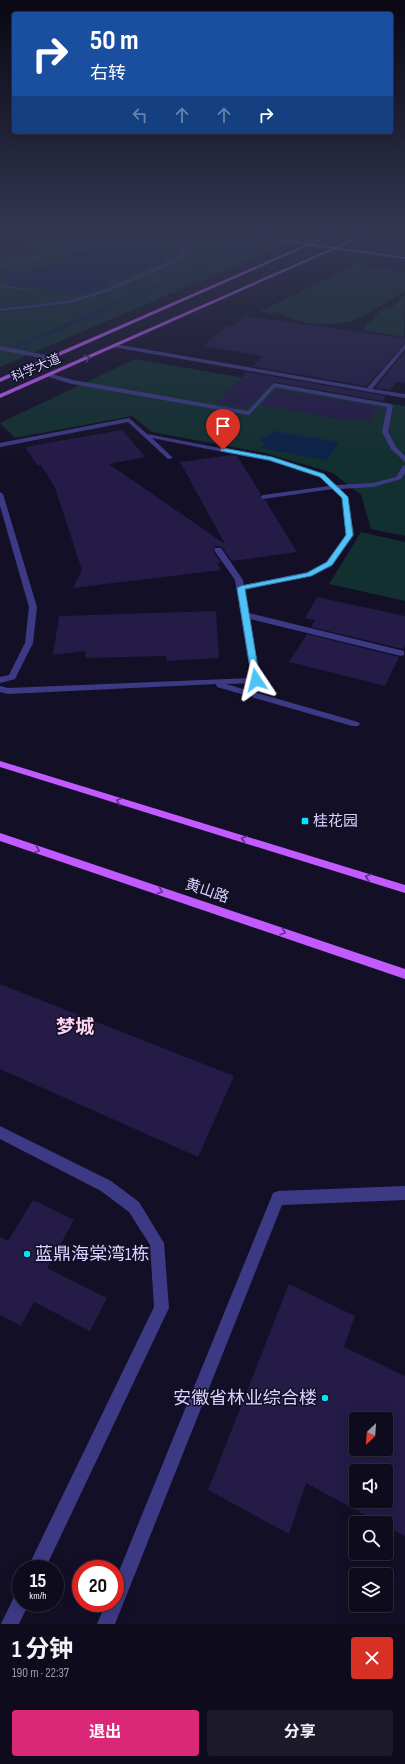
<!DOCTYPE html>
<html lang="zh">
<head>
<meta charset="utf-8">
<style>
  :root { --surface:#0e0b1c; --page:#1c1929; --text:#f1f3f6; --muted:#9b9ba3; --line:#2e2b3b; --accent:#db2777 }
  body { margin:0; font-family:"Sofia Sans Condensed","Noto Sans SC",sans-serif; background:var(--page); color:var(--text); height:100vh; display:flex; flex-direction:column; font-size:15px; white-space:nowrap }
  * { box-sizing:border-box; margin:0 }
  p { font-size:13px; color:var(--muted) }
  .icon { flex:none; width:22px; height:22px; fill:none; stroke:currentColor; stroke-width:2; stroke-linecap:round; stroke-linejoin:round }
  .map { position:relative; height:1624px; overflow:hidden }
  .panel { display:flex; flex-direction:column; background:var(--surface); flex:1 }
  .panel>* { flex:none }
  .guide { position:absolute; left:12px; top:12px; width:381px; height:122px; border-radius:4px; box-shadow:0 4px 16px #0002,0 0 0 1px var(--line); background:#1a4fa0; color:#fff; overflow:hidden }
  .needle { width:26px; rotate:205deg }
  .tools { position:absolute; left:349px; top:1412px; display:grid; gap:8px }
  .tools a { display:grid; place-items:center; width:44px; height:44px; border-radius:4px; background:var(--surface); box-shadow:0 4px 16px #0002,0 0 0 1px var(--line); font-size:20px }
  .speed { position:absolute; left:12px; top:1560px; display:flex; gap:8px; font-size:20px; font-weight:700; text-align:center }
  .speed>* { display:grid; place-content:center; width:52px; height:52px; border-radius:50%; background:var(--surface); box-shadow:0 4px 16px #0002,0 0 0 1px var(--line); line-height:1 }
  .speed small { font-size:10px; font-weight:400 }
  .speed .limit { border:6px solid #d22; background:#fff; color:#111 }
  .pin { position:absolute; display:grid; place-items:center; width:34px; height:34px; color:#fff; margin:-41px -17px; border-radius:50% 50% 50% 0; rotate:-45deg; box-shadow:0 0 4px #0007 }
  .pin .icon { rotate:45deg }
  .me { position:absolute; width:44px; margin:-22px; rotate:350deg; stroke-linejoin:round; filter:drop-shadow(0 0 3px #0008) }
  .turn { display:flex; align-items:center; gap:14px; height:84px; padding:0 12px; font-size:18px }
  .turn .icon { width:52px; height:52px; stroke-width:2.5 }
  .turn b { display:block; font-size:28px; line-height:34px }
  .lanes { display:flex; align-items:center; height:38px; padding:0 12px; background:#0003; justify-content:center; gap:20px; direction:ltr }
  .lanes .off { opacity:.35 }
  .round { display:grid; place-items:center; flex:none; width:42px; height:42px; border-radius:4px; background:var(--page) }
  .head { display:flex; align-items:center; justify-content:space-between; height:68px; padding:0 12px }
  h1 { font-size:24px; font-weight:700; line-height:30px }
  .button { display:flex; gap:8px; margin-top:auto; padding:8px 12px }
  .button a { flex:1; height:46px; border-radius:4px; background:var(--accent); color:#fff; font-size:16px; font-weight:700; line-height:46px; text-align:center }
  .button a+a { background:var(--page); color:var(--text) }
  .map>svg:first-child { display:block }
</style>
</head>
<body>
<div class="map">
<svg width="405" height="1624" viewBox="0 0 405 1624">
  <rect width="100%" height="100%" fill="#130f26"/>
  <!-- green -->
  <g fill="#12302f">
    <polygon points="27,234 200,234 263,242 272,250 0,367 0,259 45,237"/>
    <path d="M358,264L365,265L364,266L380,267L405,273V291C390,300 370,314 354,320C338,326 316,325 299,321C292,319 282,317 278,311L272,314L260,311Z"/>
    <polygon points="405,295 404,337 362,330 384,307 389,310"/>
    <polygon points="135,359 405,406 405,536 371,529 361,495 333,473 265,453 152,432 132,416 15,438 0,423"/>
    <polygon points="361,532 405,542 405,601 329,584"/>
  </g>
  <!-- water -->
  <g fill="#0c2248">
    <polygon points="51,234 96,234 106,243 98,252 133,248 163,253 165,262 141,271 112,275 105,286 76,294 5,284 6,273 60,265 72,258 60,247 47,242"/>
    <polygon points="273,431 339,442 326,460 261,448 264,444 259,439 268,436"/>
  </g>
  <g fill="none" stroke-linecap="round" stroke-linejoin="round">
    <!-- stream -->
    <polyline stroke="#0c2248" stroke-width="4" points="18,346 249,247"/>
  </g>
  <!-- building -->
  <g fill="#241b47" fill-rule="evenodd">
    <polygon points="244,316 405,338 405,343 366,386 253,366 263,356 203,346 227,326 232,327"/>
    <polygon points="405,351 405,383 396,382 390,390 375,388"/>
    <polygon points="247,372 386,396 383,401 274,382 247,408 217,403"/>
    <polygon points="276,389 378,407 369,421 358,419 357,422 260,405"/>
    <polygon points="122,430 145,457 109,464 225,544 180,462 232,455 237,456 261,494 259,497 265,500 297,552 232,561 222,547 215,546 213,551 221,562 217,563 221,570 73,588 82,570 55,488 41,465 38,466 25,447"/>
    <polygon points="317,597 405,616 405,645 403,649 311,627 315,620 305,618"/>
    <polygon points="216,611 219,658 167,661 166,656 85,658 85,651 53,655 59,616"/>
    <polygon points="307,634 399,657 385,686 289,662"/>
    <polygon points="0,984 234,1076 198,1157 0,1069"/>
    <polygon points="33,1200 74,1220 47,1268 107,1298 90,1331 34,1302 21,1326 0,1315 0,1237 8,1241"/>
    <path d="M289,1284L355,1316L344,1347L405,1376V1536L386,1526V1523H380L306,1483L289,1534L208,1490ZM356,1419H386V1449H356ZM356,1471H386V1501H356Z"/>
  </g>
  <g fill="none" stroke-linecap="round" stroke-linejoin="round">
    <!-- path -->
    <g stroke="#2fb8b0" stroke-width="1" stroke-dasharray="1 1.5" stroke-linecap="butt">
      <path d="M0,266C23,259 46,255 69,251C101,246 131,241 163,248"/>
      <polyline points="0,286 28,290"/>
    </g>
    <!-- lane -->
    <g fill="#3d3a85" fill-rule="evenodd">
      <polygon points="191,234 195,234 183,256 174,263 107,292 69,303 0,311 0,309 67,301 103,290 170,261 179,254"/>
      <polygon points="0,346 51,356 54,358 51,360 0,350"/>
      <polygon points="48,373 73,380 248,411 274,383 390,404 393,406 388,432 396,447 405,456 405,462 391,449 382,432 387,407 275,387 249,415 72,384 46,376 45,375"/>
      <polygon points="129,418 147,434 272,458 324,474 336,485 373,483 396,477 403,466 405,465 405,473 401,479 373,487 340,489 348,497 354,535 332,566 312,576 245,590 249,613 404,651 404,655 401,656 250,619 260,680 256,683 226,684 358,722 360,724 358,726 352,726 217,687 216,684 8,694 0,692 0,686 8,688 251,678 235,580 214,550 215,548 221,548 243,580 244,585 307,572 326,562 346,535 342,498 333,489 263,499 260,497 263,495 329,486 320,476 269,461 152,438 173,458 168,459 128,422 0,447 0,443"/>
      <polygon points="405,1186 405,1200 282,1205 115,1624 97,1624 106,1603 115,1603 115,1581 273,1193 278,1191"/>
    </g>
    <!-- street -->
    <g fill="#3d3a85" fill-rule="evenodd">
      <polygon points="115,344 367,388 405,344 405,349 372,389 405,394 405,398 113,347 112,346"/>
      <polygon points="0,492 3,494 37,607 33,643 15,679 0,683 0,677 9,675 25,643 29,607 0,506"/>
      <polygon points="0,1126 111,1181 139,1202 164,1243 169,1308 45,1569 27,1569 154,1307 150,1245 129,1212 101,1191 0,1139"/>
      <polygon points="21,1592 21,1603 29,1603 19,1624 1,1624 15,1595"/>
    </g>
    <!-- secondary -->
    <polygon fill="#6f6bff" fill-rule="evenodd" points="230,234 240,234 405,257 405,259"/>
    <!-- primary -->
    <g fill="#c25bff" fill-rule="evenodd">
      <polygon points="330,234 335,234 0,382 0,378"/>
      <polygon points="364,234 369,234 0,398 0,394"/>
      <polygon points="0,761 405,885 405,893 0,767"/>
      <polygon points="0,833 405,969 405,979 0,841"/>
    </g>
  </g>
  <!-- one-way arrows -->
  <defs><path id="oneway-chevron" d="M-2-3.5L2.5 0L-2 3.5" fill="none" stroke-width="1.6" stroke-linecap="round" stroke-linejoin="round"/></defs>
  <g stroke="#623188">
    <use href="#oneway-chevron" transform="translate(87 358) rotate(-23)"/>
    <use href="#oneway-chevron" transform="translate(119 801) rotate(-163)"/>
    <use href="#oneway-chevron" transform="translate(244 839) rotate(-163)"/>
    <use href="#oneway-chevron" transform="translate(37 850) rotate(19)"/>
    <use href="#oneway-chevron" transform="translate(368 877) rotate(-162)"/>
    <use href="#oneway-chevron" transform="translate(160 891) rotate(19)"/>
    <use href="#oneway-chevron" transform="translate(283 932) rotate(19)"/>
  </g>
  <!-- sky -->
  <linearGradient id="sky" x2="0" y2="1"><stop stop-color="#0a0815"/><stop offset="0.51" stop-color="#333752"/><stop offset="1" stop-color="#333752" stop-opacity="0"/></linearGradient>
  <rect width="405" height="461" fill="url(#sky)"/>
  <!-- route -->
  <polygon fill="#4fc3f7" stroke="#337fa1" points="223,448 272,457 324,474 348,497 353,535 332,565 311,576 245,589 260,680 256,683 252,680 237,588 241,586 307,573 327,562 346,535 342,498 320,477 269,460 221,451 220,450"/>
  <!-- markers -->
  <g fill="#00e5ff" stroke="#130f26" stroke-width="1.5">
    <rect x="301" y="817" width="8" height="8" rx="2"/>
    <circle cx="27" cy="1254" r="4"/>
    <circle cx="325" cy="1398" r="4"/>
  </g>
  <g text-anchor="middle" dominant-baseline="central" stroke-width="3" stroke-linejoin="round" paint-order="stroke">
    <!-- far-street labels -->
    <g font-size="13" fill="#d9d4ff" stroke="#130f26">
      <text transform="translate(36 368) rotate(-23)">科学大道</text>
    </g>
    <!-- poi labels -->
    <g font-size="15" fill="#d9d4ff" stroke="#130f26" text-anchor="start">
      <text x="313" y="821">桂花园</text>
    </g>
    <!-- street labels -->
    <g font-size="15" fill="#d9d4ff" stroke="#130f26">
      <text transform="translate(207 891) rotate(19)">黄山路</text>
    </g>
    <!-- near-poi labels -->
    <g font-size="18" fill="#d9d4ff" stroke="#130f26" text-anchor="start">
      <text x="35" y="1254">蓝鼎海棠湾1栋</text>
      <text x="317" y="1398" text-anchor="end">安徽省林业综合楼</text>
    </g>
    <!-- near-neighbourhood labels -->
    <g font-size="19" font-weight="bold" fill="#ffd6f0" stroke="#130f26">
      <text x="75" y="1027">梦城</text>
    </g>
  </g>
</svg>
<div class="tools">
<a><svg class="needle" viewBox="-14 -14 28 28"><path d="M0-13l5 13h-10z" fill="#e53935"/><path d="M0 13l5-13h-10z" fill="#9b9ba3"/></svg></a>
<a><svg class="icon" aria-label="sound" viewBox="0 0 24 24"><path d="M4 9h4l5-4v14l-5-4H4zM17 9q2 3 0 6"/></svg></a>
<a><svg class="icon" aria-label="search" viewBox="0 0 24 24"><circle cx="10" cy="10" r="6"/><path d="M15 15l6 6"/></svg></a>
<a><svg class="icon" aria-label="layers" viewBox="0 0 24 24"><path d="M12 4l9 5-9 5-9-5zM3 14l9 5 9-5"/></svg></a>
</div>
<div class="speed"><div>15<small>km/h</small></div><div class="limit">20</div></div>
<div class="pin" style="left:223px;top:450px;background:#d93025"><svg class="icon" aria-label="arrive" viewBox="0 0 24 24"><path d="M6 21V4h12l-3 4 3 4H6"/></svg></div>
<svg class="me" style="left:256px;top:680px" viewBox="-20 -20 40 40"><path d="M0-17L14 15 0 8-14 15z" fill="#4fc3f7" stroke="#fff" stroke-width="4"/></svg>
<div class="guide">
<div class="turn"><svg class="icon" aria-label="right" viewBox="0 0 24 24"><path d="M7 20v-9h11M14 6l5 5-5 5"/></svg><div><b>50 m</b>右转</div></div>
<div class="lanes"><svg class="icon off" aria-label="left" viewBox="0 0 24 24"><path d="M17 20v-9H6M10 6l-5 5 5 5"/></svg><svg class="icon off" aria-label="ahead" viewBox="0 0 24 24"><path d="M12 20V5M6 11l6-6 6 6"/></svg><svg class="icon off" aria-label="ahead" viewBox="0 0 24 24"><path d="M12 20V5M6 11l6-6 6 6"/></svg><svg class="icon" aria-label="right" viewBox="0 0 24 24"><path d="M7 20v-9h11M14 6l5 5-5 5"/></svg></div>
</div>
</div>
<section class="panel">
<div class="head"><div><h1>1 分钟</h1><p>190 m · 22:37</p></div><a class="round" style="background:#d93025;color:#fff"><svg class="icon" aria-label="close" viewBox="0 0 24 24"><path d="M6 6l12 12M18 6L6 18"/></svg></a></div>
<div class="button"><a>退出</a><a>分享</a></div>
</section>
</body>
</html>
